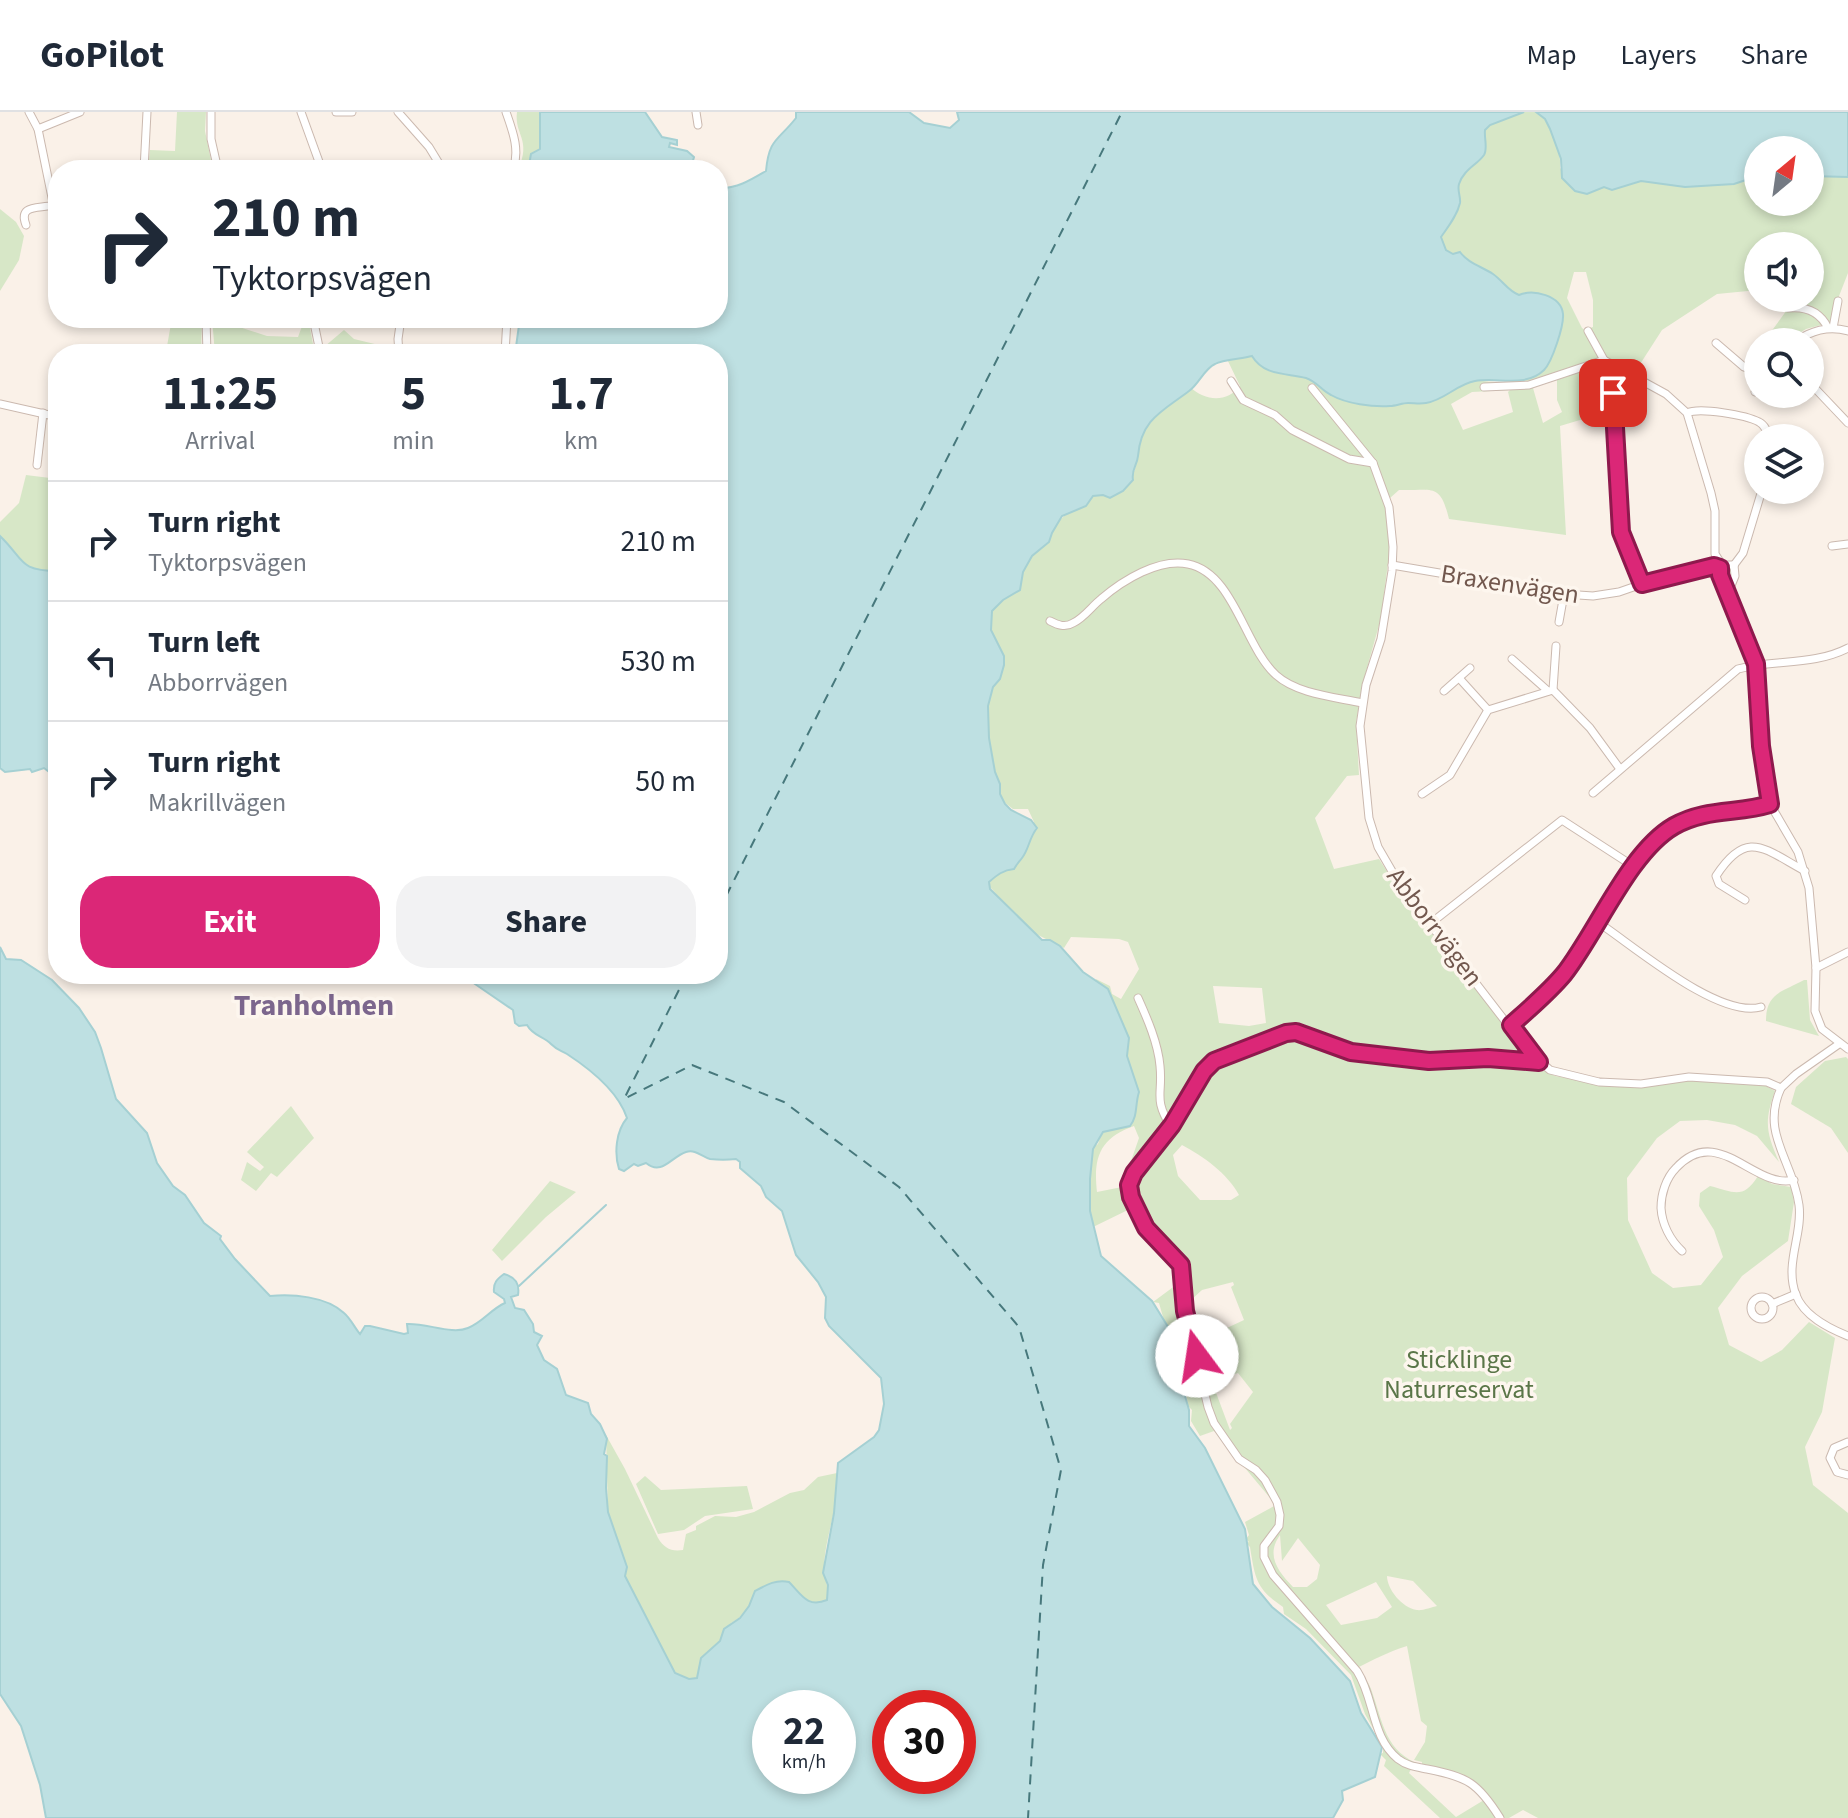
<!DOCTYPE html>
<html lang="en">
<head>
<meta charset="utf-8">
<style>
  :root { --surface:#fff; --page:#f2f2f3; --text:#1f2937; --muted:#747a83; --line:#e0e1e3; --accent:#db2777 }
  body { margin:0; font-family:"Source Sans 3",sans-serif; background:var(--page); color:var(--text); height:100vh; display:flex; flex-direction:column; font-size:30px; white-space:nowrap }
  * { box-sizing:border-box; margin:0 }
  p { font-size:26px; color:var(--muted) }
  .icon { flex:none; width:44px; height:44px; fill:none; stroke:currentColor; stroke-width:2; stroke-linecap:round; stroke-linejoin:round }
  .map { position:relative; flex:1; overflow:hidden }
  .side { position:absolute; left:48px; top:232px; width:680px; height:640px; display:flex; flex-direction:column; background:var(--surface); border-radius:32px; box-shadow:0 4px 12px #0003 }
  .side>* { flex:none }
  .hud { position:absolute; left:48px; top:48px; width:680px; height:168px; border-radius:32px; box-shadow:0 4px 12px #0003; background:#fff; color:var(--text); overflow:hidden }
  .needle { width:52px; rotate:29deg }
  .tools { position:absolute; left:1744px; top:24px; display:grid; gap:16px }
  .tools a { display:grid; place-items:center; width:80px; height:80px; border-radius:50%; background:var(--surface); box-shadow:0 4px 12px #0003; font-size:40px }
  .speed { position:absolute; left:752px; top:1578px; display:flex; gap:16px; font-size:40px; font-weight:700; text-align:center }
  .speed>* { display:grid; place-content:center; width:104px; height:104px; border-radius:50%; background:var(--surface); box-shadow:0 4px 12px #0003; line-height:1 }
  .speed small { font-size:20px; font-weight:400 }
  .speed .limit { border:12px solid #d22; background:#fff; color:#111 }
  .pin { position:absolute; display:grid; place-items:center; width:68px; height:68px; color:#fff; margin:-34px; border-radius:16px; box-shadow:0 4px 12px #0006 }
  .me { position:absolute; width:88px; margin:-44px; rotate:346deg; stroke-linejoin:round; filter:drop-shadow(0 0 6px #0008) }
  .turn { display:flex; align-items:center; gap:28px; height:168px; padding:0 32px; font-size:36px }
  .turn .icon { width:104px; height:104px; stroke-width:2.5 }
  .turn b { display:block; font-size:56px; line-height:68px }
  .eta { display:flex; justify-content:space-evenly; align-items:center; height:136px; text-align:center }
  .eta b { font-size:48px; font-weight:700; line-height:56px }
  .button { display:flex; gap:16px; margin-top:auto; padding:16px 32px }
  .button a { flex:1; height:92px; border-radius:32px; background:var(--accent); color:#fff; font-size:32px; font-weight:700; line-height:92px; text-align:center }
  .button a+a { background:var(--page); color:var(--text) }
  ul { padding:0; list-style:none }
  li { display:flex; align-items:center; gap:24px; height:120px; padding:0 32px; border-top:2px solid var(--line) }
  li div { flex:1 }
  li b { display:block; font-size:30px }
  li em { font-style:normal }
  header { display:flex; align-items:center; gap:48px; box-sizing:border-box; height:112px; padding:0 40px; background:var(--surface); border-bottom:2px solid var(--line) }
  header strong { font-size:38px }
  nav { display:flex; gap:44px; margin-inline-start:auto; font-size:28px }
  .map>svg:first-child { display:block }
</style>
</head>
<body>
<header>
<strong>GoPilot</strong>
<nav><a>Map</a><a>Layers</a><a>Share</a></nav>
</header>
<div class="map">
<svg width="1848" height="1706" viewBox="0 0 1848 1706">
  <rect width="100%" height="100%" fill="#faf1e8"/>
  <!-- green -->
  <g fill="#d7e7c7" fill-rule="evenodd">
    <polygon points="177,0 206,0 205,19 213,58 148,58 150,38 175,39"/>
    <path d="M517,0H540V38L529,47L528,58H518C532,27 514,23 517,0Z"/>
    <path d="M1514,0H1539C1551,14 1562,38 1560,56L1587,82L1604,75L1612,78L1641,69L1685,75L1734,72L1758,64V90H1810V64L1848,65V161L1832,202V210L1806,217L1785,230H1779L1768,224L1789,195L1786,186H1810V134H1758V178L1717,182L1662,218L1635,260L1603,261V283L1610,285V299L1560,314L1566,423L1449,407C1440,370 1433,379 1399,378L1390,386H1385L1391,427L1381,506L1362,574L1356,611L1359,663L1347,664L1315,706L1334,757L1379,747L1399,778L1537,955L1555,964L1618,975L1692,967L1766,974L1775,979C1764,1010 1766,1020 1779,1050L1757,1024L1735,1013L1707,1008L1680,1009L1657,1026L1627,1066L1628,1108L1652,1161L1673,1176L1701,1173L1723,1145L1714,1118L1699,1094L1700,1081L1710,1074C1734,1080 1743,1088 1758,1064L1772,1072L1791,1075L1794,1090L1788,1129L1742,1164L1718,1196L1729,1233L1761,1250L1782,1238L1809,1210L1835,1226L1822,1300L1805,1335L1813,1373L1848,1401V1706H1538L1523,1698L1509,1706H1440L1384,1654L1386,1648L1380,1642L1383,1641V1634L1365,1602L1351,1563L1306,1517L1284,1502L1283,1495C1256,1477 1255,1466 1250,1435L1246,1431L1249,1430L1246,1427L1249,1423L1245,1410L1276,1393L1214,1319L1200,1324L1191,1309L1192,1298L1188,1294L1186,1280L1189,1262L1175,1224L1165,1212L1159,1191L1153,1190L1180,1170L1178,1152L1134,1095L1091,1116L1090,1098L1087,1094L1091,1037L1098,1032L1103,1017L1123,1007L1096,867L1110,874L1112,882L1121,887L1139,857L1128,830L1119,827L1071,825L1064,836L1026,817L992,777L985,773L1034,710L1028,697H1013L1000,687L986,634V582L997,533L988,514L990,495L1019,470C1019,447 1072,389 1095,383C1103,380 1103,385 1112,383L1135,358L1138,325L1159,296L1190,275C1205,289 1227,291 1240,274L1226,245L1251,243L1467,269C1482,267 1498,273 1512,269C1542,262 1554,237 1562,208L1507,177L1491,161L1446,138L1440,125L1456,68L1479,18ZM1574,160H1586L1593,188V215L1585,218L1582,216L1567,186ZM1557,268V288L1562,300L1543,311L1533,276H1528ZM1510,278L1508,280L1513,300L1463,318L1451,292L1472,280ZM1213,874L1262,876L1266,911L1249,914L1219,911ZM1134,1014L1139,1026L1122,1075L1097,1080C1093,1045 1100,1026 1134,1014ZM1182,1033C1203,1044 1228,1062 1239,1083L1231,1088H1200L1178,1064L1173,1043ZM1233,1170L1234,1173L1231,1175L1244,1208L1214,1222V1225L1197,1230L1192,1211L1191,1188L1202,1178ZM1238,1261L1253,1280L1230,1312L1232,1316L1230,1318L1212,1270ZM1280,1423L1282,1449L1298,1426L1320,1453L1317,1467L1307,1475H1293C1279,1460 1265,1444 1280,1423ZM1387,1464L1413,1469L1437,1494C1432,1495 1422,1499 1417,1498C1402,1496 1387,1477 1387,1464ZM1376,1470L1392,1495L1377,1506L1341,1513L1326,1493ZM1407,1534L1421,1609L1427,1614L1425,1630L1414,1648L1422,1650V1653C1385,1641 1383,1610 1371,1577C1369,1570 1362,1563 1357,1556C1373,1548 1388,1540 1407,1534ZM1411,1657C1441,1663 1464,1665 1484,1688L1456,1705L1409,1661Z"/>
    <polygon points="0,97 16,110 24,124 19,148 0,179"/>
    <polygon points="172,206 202,206 201,242 163,242 166,240"/>
    <polygon points="212,206 267,224 298,225 305,206 308,206 314,237 295,239 295,242 215,242"/>
    <polygon points="344,218 354,227 387,235 388,242 336,242 324,235"/>
    <path d="M26,363L58,367V459C18,459 25,448 0,424V410L19,391Z"/>
    <path d="M1804,868H1807L1810,908L1819,924L1766,909C1766,881 1782,880 1804,868Z"/>
    <polygon points="1846,945 1848,947 1848,1041 1831,1016 1791,992 1796,975 1825,949"/>
    <polygon points="291,994 314,1026 277,1065 271,1061 256,1079 241,1068 247,1050 260,1059 264,1055 247,1040"/>
    <polygon points="550,1069 576,1080 546,1105 502,1149 492,1138"/>
    <path d="M606,1323L625,1357L658,1426C664,1436 671,1440 683,1438L686,1422L696,1418V1414L715,1404L736,1405L754,1400L790,1381L804,1378L818,1365L837,1361C840,1394 824,1425 824,1458C824,1469 831,1477 827,1489C812,1494 806,1490 797,1478L755,1479L749,1494L739,1506L731,1511L720,1529L701,1546L697,1566L689,1567L675,1561L625,1464L621,1437L608,1400Z"/>
    <polygon points="645,1364 661,1378 747,1374 753,1397 705,1404 684,1418 658,1422 636,1372"/>
  </g>
  <!-- water -->
  <g fill="#bee0e2" stroke="#a5d0d3" stroke-width="2" fill-rule="evenodd">
    <polygon points="540,0 645,0 662,25 677,28 677,33 670,31 669,35 687,39 694,45 692,52 696,58 528,58 531,42 540,37"/>
    <path d="M796,0H909L924,11L950,16L959,8L957,0H1524L1490,13L1485,18C1484,26 1488,37 1484,43C1477,53 1464,57 1459,72C1457,79 1461,85 1460,91C1457,104 1448,115 1441,125L1446,138L1453,142L1460,140C1469,152 1481,154 1493,162C1503,169 1508,179 1519,183C1533,177 1561,183 1563,202C1564,214 1552,250 1544,258C1526,276 1498,265 1475,269C1457,272 1445,288 1426,291C1420,292 1414,291 1408,291C1402,291 1396,294 1390,294C1372,295 1347,292 1331,283C1322,279 1316,269 1306,266C1286,261 1264,264 1252,244C1242,247 1223,247 1215,252C1204,257 1199,272 1189,279C1163,299 1141,307 1138,344C1137,354 1131,358 1133,368L1123,379L1110,386L1103,383L1093,384L1086,394L1062,404L1052,421L1049,430L1032,444L1023,460L1020,478L1003,488L992,499L991,518L1004,544V553L1000,567L993,575L988,594L989,626L995,660L1000,672V682L1005,692L1011,698L1031,708L1037,716C1029,726 1029,737 1022,746C1019,750 1016,753 1014,757C1003,758 997,763 989,770L990,777L1042,828H1050L1060,834L1083,860L1108,877L1129,926L1127,944L1139,980C1135,992 1138,1004 1130,1014L1103,1020L1093,1037L1090,1067V1099L1101,1144L1152,1189L1173,1223L1183,1254L1181,1270L1189,1298V1314L1205,1336L1245,1417L1253,1472L1272,1495L1310,1526L1350,1569L1361,1601L1382,1635L1375,1665L1342,1679L1343,1688L1333,1706H46L40,1673L21,1614L0,1582V835L6,847L21,848L52,868L79,896L95,920L101,936L116,987L147,1021L157,1051L173,1074L185,1083L204,1111L221,1124L220,1127L235,1147L270,1184C292,1182 326,1184 344,1201C351,1207 354,1215 360,1222L365,1214H370L404,1222L408,1221L407,1212C427,1211 452,1223 468,1216C483,1210 491,1197 505,1191L504,1187L494,1180C493,1171 497,1167 504,1162C515,1165 520,1171 518,1183L511,1185L515,1196L524,1198L533,1212L534,1220L542,1224L537,1233L544,1248L557,1257L566,1283L588,1291L591,1302L600,1312L607,1327L604,1342L607,1344L606,1376L608,1400L627,1455L625,1464L675,1561L689,1567L697,1566L701,1546L720,1529L724,1517L740,1506L749,1494L755,1479C766,1473 776,1467 789,1470C802,1483 807,1496 827,1488L828,1473L823,1461L834,1401L838,1351L874,1325L879,1318L884,1292L881,1266L829,1214L825,1206L826,1185L818,1170L796,1143L782,1099L766,1085L761,1074L740,1056V1050L736,1047C727,1048 719,1048 710,1047C702,1045 696,1037 686,1040C671,1045 662,1064 646,1051L638,1054L634,1052L624,1059L619,1057C614,1041 616,1019 627,1006C618,979 590,957 567,942C560,938 557,938 551,932C543,924 533,924 527,913L519,914L515,911L513,898L472,870L470,863L718,862V242H515L520,206H718V77C740,75 749,69 766,59C769,26 778,29 796,6ZM770,1596H838V1664H770ZM890,1596H958V1664H890Z"/>
    <polygon points="1536,0 1848,0 1848,65 1810,64 1810,38 1758,38 1758,64 1734,72 1685,75 1641,69 1612,78 1604,75 1587,82 1575,79 1562,66 1561,47 1550,17 1545,7"/>
    <path d="M0,424C25,448 18,459 58,459V667L44,656L32,660L30,657L5,660L0,656Z"/>
  </g>
  <g fill="none" stroke-linecap="round" stroke-linejoin="round">
    <!-- stream -->
    <polyline stroke="#a5d0d3" stroke-width="2" points="519,1174 606,1093"/>
    <!-- ferry -->
    <g stroke="#47787c" stroke-width="2" stroke-dasharray="10 8" stroke-linecap="butt">
      <polyline points="718,800 1122,0"/>
      <polyline points="687,862 624,987 692,953 784,990 899,1075 1019,1215 1061,1358 1043,1453 1028,1706"/>
    </g>
    <defs>
      <g id="minor">
        <polyline points="29,0 38,17 58,115"/>
        <polyline points="211,0 211,27 218,58"/>
        <polyline points="301,0 322,58"/>
        <polyline points="336,0 352,0"/>
        <polyline points="398,0 429,35 443,58"/>
        <path d="M506,0C513,20 520,38 513,58"/>
        <polyline points="696,0 698,13"/>
        <polyline points="38,17 80,0"/>
        <polyline points="144,58 147,0"/>
        <path d="M26,113C18,92 39,97 53,93"/>
        <path d="M1788,196C1806,194 1820,200 1828,216"/>
        <polyline points="206,206 207,242"/>
        <polyline points="313,206 319,235"/>
        <polyline points="1833,216 1838,189"/>
        <polyline points="1588,219 1604,248 1666,282 1687,301 1711,381 1715,399 1715,442 1722,453"/>
        <path d="M1794,230C1811,219 1828,213 1848,219"/>
        <polyline points="1716,231 1744,255 1758,260"/>
        <polyline points="399,242 398,227 401,206"/>
        <polyline points="505,242 507,206"/>
        <polyline points="1611,253 1621,420 1642,472"/>
        <polyline points="1231,269 1243,288 1275,303 1292,318 1349,347 1373,351"/>
        <polyline points="1810,271 1848,311"/>
        <polyline points="1484,275 1529,273 1604,248"/>
        <polyline points="1312,276 1373,351 1389,395 1393,435 1392,459 1381,527 1366,573 1360,614 1369,706 1378,735 1400,773 1529,940 1550,958 1599,970 1641,972 1689,965 1767,970 1781,976 1796,962 1839,932"/>
        <polyline points="1755,280 1758,275"/>
        <polyline points="0,292 58,305"/>
        <path d="M1687,301C1699,295 1746,303 1759,310C1765,313 1767,319 1769,326"/>
        <polyline points="37,353 43,301"/>
        <polyline points="1832,434 1848,432"/>
        <polyline points="1392,453 1564,482 1593,484 1619,480 1642,472 1714,454 1720,456"/>
        <polyline points="1734,453 1722,453 1720,463 1756,552 1761,634 1770,692 1798,740 1809,776 1816,856 1815,899 1822,917 1848,937"/>
        <polyline points="1734,453 1743,441 1762,378"/>
        <polyline points="1728,481 1735,464 1734,453"/>
        <path d="M1050,509C1058,513 1065,516 1073,511C1084,506 1092,494 1101,487C1123,468 1159,446 1188,452C1234,461 1244,534 1276,563C1297,582 1335,585 1362,591"/>
        <polyline points="1559,510 1564,482"/>
        <polyline points="1512,547 1548,579"/>
        <polyline points="1459,566 1488,598"/>
        <polyline points="1553,578 1556,534"/>
        <polyline points="1444,579 1470,556"/>
        <path d="M1593,681L1738,557C1775,547 1813,554 1848,536"/>
        <polyline points="1422,682 1450,663 1488,598 1553,578 1590,616 1620,657"/>
        <path d="M1745,788L1719,772L1716,764C1747,716 1764,737 1805,759"/>
        <polyline points="1431,811 1562,708 1633,754"/>
        <path d="M1599,811C1635,835 1719,907 1761,895"/>
        <polyline points="1816,856 1848,840"/>
        <path d="M1138,886C1147,906 1158,931 1160,954C1163,983 1153,986 1171,1015"/>
        <path d="M1511,913C1529,897 1549,881 1564,862C1597,820 1629,740 1674,714C1706,696 1738,702 1770,692"/>
        <path d="M1781,976C1760,1022 1793,1048 1799,1093C1803,1123 1784,1152 1796,1183C1804,1204 1828,1216 1848,1224"/>
        <path d="M1682,1139C1670,1128 1662,1112 1661,1096C1661,1082 1666,1066 1676,1056C1718,1010 1754,1078 1794,1068"/>
        <circle cx="1762" cy="1196" r="11"/>
        <polyline points="1772,1192 1796,1182"/>
        <polyline points="1848,1330 1834,1336 1830,1346 1837,1360 1848,1363"/>
        <path d="M1500,1706C1478,1671 1468,1665 1427,1657C1417,1655 1407,1654 1398,1647C1371,1625 1375,1587 1357,1559L1273,1463L1264,1445V1434L1279,1414L1280,1403L1277,1390L1265,1368L1256,1358L1239,1347L1214,1311L1208,1295L1185,1199L1184,1160L1181,1153L1146,1116L1131,1085L1129,1073L1134,1061L1172,1013L1204,959L1214,949L1286,921H1304L1326,932L1351,940L1429,949L1488,946L1539,950"/>
      </g>
    </defs>
    <!-- minor casing -->
    <use href="#minor" stroke="#cbb9af" stroke-width="9"/>
    <!-- minor -->
    <use href="#minor" stroke="#fff" stroke-width="7"/>
  </g>
  <g fill="none" stroke-linecap="round" stroke-linejoin="round">
    <defs>
      <path id="route" d="M1197,1244L1185,1199L1181,1153L1146,1116L1131,1085L1129,1073L1134,1061L1172,1013L1204,959L1214,949L1286,921L1296,920L1351,940L1429,949L1488,946L1539,950L1511,913C1529,897 1549,880 1564,862C1597,820 1629,740 1674,714C1706,696 1738,702 1770,692L1761,634L1756,552L1720,463V456L1714,454L1642,472L1621,420L1613,281"/>
    </defs>
    <!-- route casing -->
    <use href="#route" stroke="#8e194d" stroke-width="20"/>
    <!-- route -->
    <use href="#route" stroke="#db2777" stroke-width="14"/>
  </g>
  <g text-anchor="middle" dominant-baseline="central" stroke-width="7" stroke-linejoin="round" paint-order="stroke">
    <!-- street labels -->
    <g font-size="26" fill="#72584e" stroke="#fdf6ee">
      <text transform="translate(1510 472) rotate(9)">Braxenvägen</text>
      <text transform="translate(1435 815) rotate(53)">Abborrvägen</text>
    </g>
    <!-- park labels -->
    <g font-size="26" fill="#5a7648" stroke="#fdf6ee">
      <text x="1459" y="1247">Sticklinge<tspan x="1459" dy="30">Naturreservat</tspan></text>
    </g>
    <!-- quarter labels -->
    <g font-size="30" font-weight="bold" fill="#7c668d" stroke="#fdf6ee">
      <text x="314" y="893">Tranholmen</text>
    </g>
  </g>
</svg>
<div class="tools">
<a><svg class="needle" viewBox="-14 -14 28 28"><path d="M0-13l5 13h-10z" fill="#e53935"/><path d="M0 13l5-13h-10z" fill="#747a83"/></svg></a>
<a><svg class="icon" aria-label="sound" viewBox="0 0 24 24"><path d="M4 9h4l5-4v14l-5-4H4zM17 9q2 3 0 6"/></svg></a>
<a><svg class="icon" aria-label="search" viewBox="0 0 24 24"><circle cx="10" cy="10" r="6"/><path d="M15 15l6 6"/></svg></a>
<a><svg class="icon" aria-label="layers" viewBox="0 0 24 24"><path d="M12 4l9 5-9 5-9-5zM3 14l9 5 9-5"/></svg></a>
</div>
<div class="speed"><div>22<small>km/h</small></div><div class="limit">30</div></div>
<div class="pin" style="left:1613px;top:281px;background:#d93025"><svg class="icon" aria-label="arrive" viewBox="0 0 24 24"><path d="M6 21V4h12l-3 4 3 4H6"/></svg></div>
<svg class="me" style="left:1197px;top:1244px" viewBox="-20 -20 40 40"><circle r="19" fill="#fff"/><path d="M0-13L10 11 0 6-10 11z" fill="#db2777"/></svg>
<div class="hud">
<div class="turn"><svg class="icon" aria-label="right" viewBox="0 0 24 24"><path d="M7 20v-9h11M14 6l5 5-5 5"/></svg><div><b>210 m</b>Tyktorpsvägen</div></div>
</div>
<section class="side">
<div class="eta">
<div><b>11:25</b><p>Arrival</p></div>
<div><b>5</b><p>min</p></div>
<div><b>1.7</b><p>km</p></div>
</div>
<ul>
<li><svg class="icon" aria-label="right" viewBox="0 0 24 24"><path d="M7 20v-9h11M14 6l5 5-5 5"/></svg><div><b>Turn right</b><p>Tyktorpsvägen</p></div><em>210 m</em></li>
<li><svg class="icon" aria-label="left" viewBox="0 0 24 24"><path d="M17 20v-9H6M10 6l-5 5 5 5"/></svg><div><b>Turn left</b><p>Abborrvägen</p></div><em>530 m</em></li>
<li><svg class="icon" aria-label="right" viewBox="0 0 24 24"><path d="M7 20v-9h11M14 6l5 5-5 5"/></svg><div><b>Turn right</b><p>Makrillvägen</p></div><em>50 m</em></li>
</ul>
<div class="button"><a>Exit</a><a>Share</a></div>
</section>
</div>
</body>
</html>
